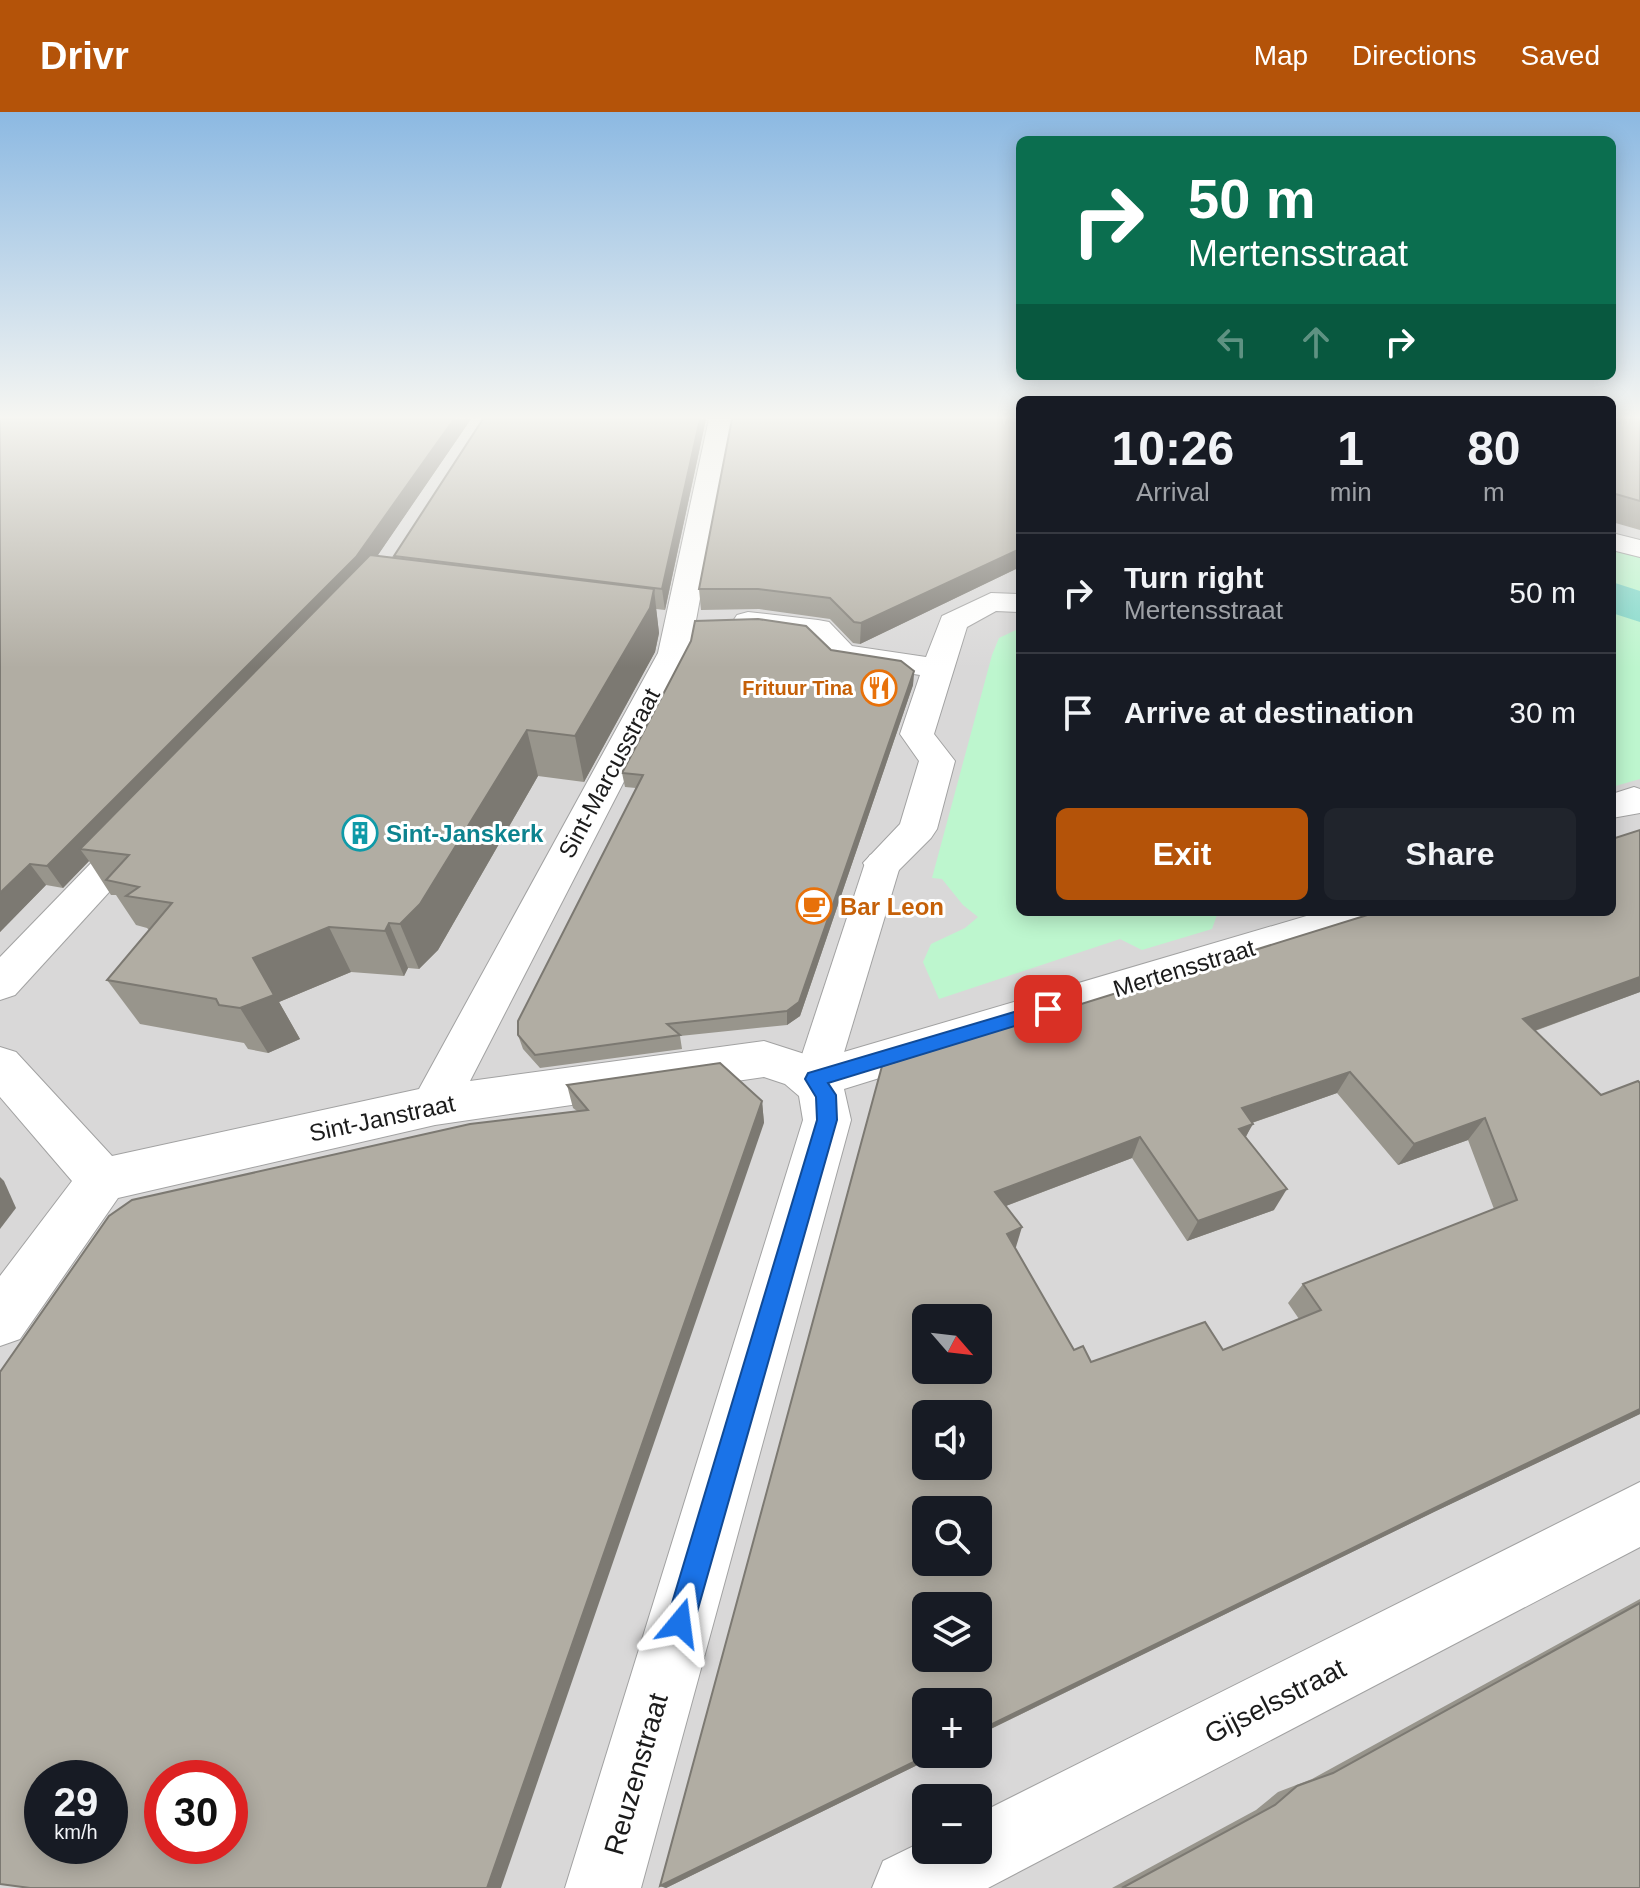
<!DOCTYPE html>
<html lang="en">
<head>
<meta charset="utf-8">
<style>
  :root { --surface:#171b24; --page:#20242c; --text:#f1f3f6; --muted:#9ea1a6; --line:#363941; --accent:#b45309 }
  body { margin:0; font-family:Arial,sans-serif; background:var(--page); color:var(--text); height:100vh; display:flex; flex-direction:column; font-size:30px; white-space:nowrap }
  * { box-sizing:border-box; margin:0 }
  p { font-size:26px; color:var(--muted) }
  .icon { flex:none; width:44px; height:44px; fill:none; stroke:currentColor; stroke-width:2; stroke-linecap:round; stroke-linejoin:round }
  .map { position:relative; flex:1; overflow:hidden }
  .side { position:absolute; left:1016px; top:284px; width:600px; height:520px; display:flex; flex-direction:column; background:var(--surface); border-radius:12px; box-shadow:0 4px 20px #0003 }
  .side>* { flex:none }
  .top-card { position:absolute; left:1016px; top:24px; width:600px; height:244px; border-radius:12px; box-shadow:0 4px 20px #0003; background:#0b6e4f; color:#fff; overflow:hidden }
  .needle { width:52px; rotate:118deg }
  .fabs { position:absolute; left:912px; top:1192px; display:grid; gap:16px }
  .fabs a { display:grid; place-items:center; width:80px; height:80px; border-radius:12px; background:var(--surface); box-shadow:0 4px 20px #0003; font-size:40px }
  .speed { position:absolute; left:24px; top:1648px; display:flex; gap:16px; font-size:40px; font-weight:700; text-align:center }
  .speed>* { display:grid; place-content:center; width:104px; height:104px; border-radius:50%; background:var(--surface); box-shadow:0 4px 20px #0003; line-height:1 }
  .speed small { font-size:20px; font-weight:400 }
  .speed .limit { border:12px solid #d22; background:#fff; color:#111 }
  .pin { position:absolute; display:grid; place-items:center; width:68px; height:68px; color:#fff; margin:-34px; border-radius:16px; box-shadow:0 4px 12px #0006 }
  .me { position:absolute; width:88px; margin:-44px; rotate:16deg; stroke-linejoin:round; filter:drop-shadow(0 0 6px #0008) }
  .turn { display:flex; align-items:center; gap:28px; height:168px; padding:0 40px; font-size:36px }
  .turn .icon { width:104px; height:104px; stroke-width:2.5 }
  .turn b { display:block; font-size:56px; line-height:68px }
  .lanes { display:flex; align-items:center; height:76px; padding:0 40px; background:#0003; justify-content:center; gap:40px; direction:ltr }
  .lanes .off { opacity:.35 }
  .eta { display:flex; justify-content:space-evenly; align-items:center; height:136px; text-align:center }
  .eta b { font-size:48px; font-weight:700; line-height:56px }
  .primary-button { display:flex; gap:16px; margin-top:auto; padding:16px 40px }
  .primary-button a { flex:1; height:92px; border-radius:12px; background:var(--accent); color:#fff; font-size:32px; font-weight:700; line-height:92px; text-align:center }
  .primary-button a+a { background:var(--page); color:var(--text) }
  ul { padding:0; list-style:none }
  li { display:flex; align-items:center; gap:24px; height:120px; padding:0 40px; border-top:2px solid var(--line) }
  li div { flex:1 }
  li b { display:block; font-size:30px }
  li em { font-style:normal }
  header { display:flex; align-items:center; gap:48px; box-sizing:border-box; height:112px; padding:0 40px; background:var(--accent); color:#fff }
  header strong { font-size:38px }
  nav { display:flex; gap:44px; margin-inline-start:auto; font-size:28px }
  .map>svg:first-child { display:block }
</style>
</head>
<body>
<header>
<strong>Drivr</strong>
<nav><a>Map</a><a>Directions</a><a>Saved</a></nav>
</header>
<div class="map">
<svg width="1640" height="1776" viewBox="0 0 1640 1776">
  <rect width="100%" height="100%" fill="#ecebe1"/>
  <!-- residential -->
  <path fill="#d9d8d8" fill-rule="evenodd" d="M0,307H1020V800H1612V307H1640V1776H0ZM926,1206H978V1258H926ZM926,1302H978V1354H926ZM926,1398H978V1450H926ZM926,1494H978V1546H926ZM926,1590H978V1642H926ZM42,1666H110V1734H42ZM162,1666H230V1734H162ZM926,1686H978V1738H926Z"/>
  <!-- park -->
  <g fill="#bdf6ce">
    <polygon points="1612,432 1640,440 1640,667 1612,675"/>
    <polygon points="1020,516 1020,800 1218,800 1212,817 1142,838 1120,827 939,887 923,850 931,832 965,816 978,805 963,793 942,767 932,766 992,543 999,526"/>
  </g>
  <!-- pitch -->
  <polygon fill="#81d9ca" points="1612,470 1640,479 1640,510 1612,501"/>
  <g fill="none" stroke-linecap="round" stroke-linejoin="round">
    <defs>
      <polygon id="pedestrian" points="883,739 896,743 901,751 836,967 830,979 815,984 800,979 794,967 865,751 870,743"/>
      <g id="minor">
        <polygon points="709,307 733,307 690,541 470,969 764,929 820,947 1320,800 1389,800 1383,810 844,977 851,1008 641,1776 565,1776 803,1008 799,984 785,972 764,965 435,1013 118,1086 20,1227 0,1234 0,1164 72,1069 0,985 0,935 16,940 112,1044 419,977 658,541"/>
        <polygon points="1612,421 1640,428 1640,445 1612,438"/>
        <polygon points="991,481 1020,482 1020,500 996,499 967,515 934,622 955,649 937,717 931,726 897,760 883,764 869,760 863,751 900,712 919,649 900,622 920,563 831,549 809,525 737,515 733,509 737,503 748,500 818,508 829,510 852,534 926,545 942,504"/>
        <polygon points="1634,675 1640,677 1640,701 1612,706 1612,682"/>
        <polygon points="140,711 153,714 159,723 153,732 15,883 0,888 0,845 127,714"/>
        <polygon points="1640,1370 1640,1435 988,1776 872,1776 883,1749 926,1728 926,1738 978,1738 978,1702"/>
      </g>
    </defs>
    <!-- pedestrian casing -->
    <use href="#pedestrian" stroke="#a2a2a2" stroke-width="2"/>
    <!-- minor casing -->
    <use href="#minor" stroke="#a2a2a2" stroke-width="2"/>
    <!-- pedestrian -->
    <use href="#pedestrian" fill="#fff" fill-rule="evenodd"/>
    <!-- minor -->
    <use href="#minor" fill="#fff" fill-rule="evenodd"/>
  </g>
  <!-- wall -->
  <g fill="#98958c" fill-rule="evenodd">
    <polygon points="0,307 471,307 377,444 394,446 394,444 706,307 665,498 656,497 659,521 655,540 584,670 538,664 438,838 419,857 408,856 404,864 351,860 279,890 300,927 268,941 248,937 244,931 140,912 107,868 149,818 147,816 136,813 116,783 111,783 89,749 63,776 46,773 0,820"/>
    <polygon points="1020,307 1020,455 860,532 853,531 830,507 759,497 701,498 699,477"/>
    <polygon points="1612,307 1640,307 1640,418 1612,410"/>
    <polygon points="831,538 914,559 913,573 800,904 787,913 680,924 682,937 540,956 523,937 518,923 636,676 625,675 622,661"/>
    <path d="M1640,718V880L1535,919L1601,983L1640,971V1302L1436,1399L666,1776L660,1774L882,954ZM1337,981L1398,1053L1468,1028L1494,1097L1303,1172L1288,1191L1299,1207L1223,1238L1091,1250L1074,1238L1015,1136L1016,1135L1006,1094L1132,1046L1187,1129L1274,1098L1246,1025L1252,1011Z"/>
    <polygon points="567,973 762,989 764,1011 577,999 573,996"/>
    <polygon points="1640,1487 1640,1776 1112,1776 1256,1698 1278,1680 1312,1667"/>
  </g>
  <!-- shaded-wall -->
  <g fill="#7c7972">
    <polygon points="454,307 471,307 363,465 80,737 89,749 63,776 47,754"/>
    <polygon points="700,307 706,307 665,498 662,477"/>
    <polygon points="1020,437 1020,455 860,532 861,511"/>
    <polygon points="654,477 659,521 655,540 584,670 575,624"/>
    <polygon points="914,559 913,573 800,904 787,913 787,899"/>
    <polygon points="527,618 538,664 438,838 419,857 400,812"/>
    <polygon points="30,752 46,773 0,820 0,781"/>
    <polygon points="389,811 408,856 404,864 385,819"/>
    <polygon points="329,815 351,860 279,890 300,927 268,941 240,896 253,846"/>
    <polygon points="1640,865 1640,880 1506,929 1523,907"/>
    <polygon points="1350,960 1337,981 1231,1018 1242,996"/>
    <polygon points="762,989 764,1011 501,1776 487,1776"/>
    <polygon points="1485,1006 1468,1028 1398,1053 1414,1032"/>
    <polygon points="1253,1012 1241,1033 1239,1017"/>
    <polygon points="1140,1025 1132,1046 990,1100 995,1080"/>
    <polygon points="0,1065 4,1069 16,1096 0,1117"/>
    <polygon points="1287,1077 1274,1098 1187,1129 1198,1109"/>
    <polygon points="1022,1115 1016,1135 1002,1142 1007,1122"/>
    <polygon points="1640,1297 1640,1302 1436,1399 978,1623 978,1619 1457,1385"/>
    <polygon points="930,1642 940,1642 666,1776 660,1774"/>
  </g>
  <!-- building -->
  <g fill="#b1ada3" stroke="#7c7972" stroke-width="2" fill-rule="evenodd">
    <polygon points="0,307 454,307 356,445 47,754 30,752 0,781"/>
    <polygon points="483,307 700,307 662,477 394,444"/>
    <polygon points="732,307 1020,307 1020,437 861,511 854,510 830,486 758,477 699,477"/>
    <polygon points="1612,307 1640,307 1640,389 1612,381"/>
    <polygon points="370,443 654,477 650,496 575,624 527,618 420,792 400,812 389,811 385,819 329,815 253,846 274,883 240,896 219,893 216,887 107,868 172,791 126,784 139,775 106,768 129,743 80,737"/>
    <polygon points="758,507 806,514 831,538 901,549 914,559 799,890 787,899 667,912 680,923 535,943 518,923 518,909 643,663 622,661 691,529 695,509"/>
    <path d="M1640,718V865L1523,907L1601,983L1638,969L1640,971V1297L1457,1385L978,1619V1590H926V1642H930L660,1774L882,954L1377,800H1612V727ZM1350,960L1414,1032L1485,1006L1517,1088L1303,1172L1321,1198L1223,1238L1205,1210L1091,1250L1083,1234L1074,1238L1007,1122L1022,1115L995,1080L1140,1025L1198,1109L1287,1077L1239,1017L1253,1012L1242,996ZM926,1206H978V1258H926ZM926,1302H978V1354H926ZM926,1398H978V1450H926ZM926,1494H978V1546H926Z"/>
    <path d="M720,951L762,989L487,1776H30L0,1772V1260L109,1104L132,1088L470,1012L588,998L567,973ZM42,1666H110V1734H42ZM162,1666H230V1734H162Z"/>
    <polygon points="1640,1491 1640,1776 1122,1776 1275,1693 1297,1674 1333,1661"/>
  </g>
  <!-- sky -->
  <linearGradient id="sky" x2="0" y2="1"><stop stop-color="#8cb9e2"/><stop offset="0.55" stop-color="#f6f6f2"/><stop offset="1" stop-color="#f6f6f2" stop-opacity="0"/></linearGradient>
  <rect width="1640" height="556" fill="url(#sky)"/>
  <!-- route -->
  <polygon fill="#1a73e8" stroke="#114b97" stroke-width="2" points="1048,890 1057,897 1054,902 828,971 836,983 837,1008 694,1511 690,1521 680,1525 670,1521 666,1511 817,1008 816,985 805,967 808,961"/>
  <!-- icons -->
  <defs>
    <symbol id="restaurant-ring" viewBox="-11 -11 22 22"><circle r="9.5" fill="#fff" stroke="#e8710a" stroke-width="1.5"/><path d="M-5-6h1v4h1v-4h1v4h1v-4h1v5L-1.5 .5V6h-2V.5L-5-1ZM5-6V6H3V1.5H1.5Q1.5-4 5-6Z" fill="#e8710a"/></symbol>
    <symbol id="building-ring" viewBox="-11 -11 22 22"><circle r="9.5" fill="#fff" stroke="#0f9aa8" stroke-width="1.5"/><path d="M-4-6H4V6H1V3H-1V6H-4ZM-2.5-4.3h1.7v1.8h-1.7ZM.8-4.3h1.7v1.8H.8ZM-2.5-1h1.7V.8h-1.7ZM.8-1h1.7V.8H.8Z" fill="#0f9aa8"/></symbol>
    <symbol id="cafe-ring" viewBox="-11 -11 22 22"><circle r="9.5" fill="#fff" stroke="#e8710a" stroke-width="1.5"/><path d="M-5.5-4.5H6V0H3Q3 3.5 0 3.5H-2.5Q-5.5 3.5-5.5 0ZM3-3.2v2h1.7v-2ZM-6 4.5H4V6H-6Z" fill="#e8710a"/></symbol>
  </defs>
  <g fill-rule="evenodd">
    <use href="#restaurant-ring" x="859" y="556" width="40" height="40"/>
    <use href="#building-ring" x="340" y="701" width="40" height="40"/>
    <use href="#cafe-ring" x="794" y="774" width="40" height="40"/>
  </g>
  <g text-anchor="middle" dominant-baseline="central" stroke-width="6" stroke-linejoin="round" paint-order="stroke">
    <!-- far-food labels -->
    <g font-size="20" font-weight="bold" fill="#c56008" stroke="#fff" text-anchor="end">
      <text x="853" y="576">Frituur Tina</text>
    </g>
    <!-- street labels -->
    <g font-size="24" fill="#1b1b1b" stroke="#fff">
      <text transform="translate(609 661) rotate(-62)">Sint-Marcusstraat</text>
      <text transform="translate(1184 856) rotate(-17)">Mertensstraat</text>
      <text transform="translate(382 1006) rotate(-12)">Sint-Janstraat</text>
    </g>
    <!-- culture labels -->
    <g font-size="24" font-weight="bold" fill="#0d838f" stroke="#fff" text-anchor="start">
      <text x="386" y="721">Sint-Janskerk</text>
    </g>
    <!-- food labels -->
    <g font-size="24" font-weight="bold" fill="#c56008" stroke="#fff" text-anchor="start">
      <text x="840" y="794">Bar Leon</text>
    </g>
    <!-- near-street labels -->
    <g font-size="28" fill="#1b1b1b" stroke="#fff">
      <text transform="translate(1275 1589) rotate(-27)">Gijselsstraat</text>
      <text transform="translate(636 1662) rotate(-74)">Reuzenstraat</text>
    </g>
  </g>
</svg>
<div class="fabs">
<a><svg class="needle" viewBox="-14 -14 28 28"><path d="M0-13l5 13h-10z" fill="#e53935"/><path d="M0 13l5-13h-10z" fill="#9ea1a6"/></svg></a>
<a><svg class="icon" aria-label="sound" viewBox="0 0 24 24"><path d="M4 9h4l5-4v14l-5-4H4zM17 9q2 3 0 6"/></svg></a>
<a><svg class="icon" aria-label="search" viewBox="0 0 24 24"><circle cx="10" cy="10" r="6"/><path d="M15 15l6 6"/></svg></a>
<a><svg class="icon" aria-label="layers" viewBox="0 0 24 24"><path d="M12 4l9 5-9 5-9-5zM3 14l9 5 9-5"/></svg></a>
<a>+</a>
<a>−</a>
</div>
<div class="speed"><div>29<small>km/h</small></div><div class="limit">30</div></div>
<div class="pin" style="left:1048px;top:897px;background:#d93025"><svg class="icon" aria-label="arrive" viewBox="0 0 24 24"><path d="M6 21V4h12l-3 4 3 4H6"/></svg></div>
<svg class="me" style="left:680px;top:1511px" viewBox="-20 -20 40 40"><path d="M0-17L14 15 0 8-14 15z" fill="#1a73e8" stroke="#fff" stroke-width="4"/></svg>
<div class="top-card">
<div class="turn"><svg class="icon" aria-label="right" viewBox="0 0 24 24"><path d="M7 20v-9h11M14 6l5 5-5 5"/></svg><div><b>50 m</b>Mertensstraat</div></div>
<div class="lanes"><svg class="icon off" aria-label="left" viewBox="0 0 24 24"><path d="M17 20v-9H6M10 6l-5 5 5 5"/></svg><svg class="icon off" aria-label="ahead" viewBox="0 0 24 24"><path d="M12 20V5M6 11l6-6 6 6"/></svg><svg class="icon" aria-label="right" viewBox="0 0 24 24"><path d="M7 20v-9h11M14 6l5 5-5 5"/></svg></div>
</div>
<section class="side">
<div class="eta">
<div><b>10:26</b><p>Arrival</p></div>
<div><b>1</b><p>min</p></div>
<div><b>80</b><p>m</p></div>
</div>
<ul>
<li><svg class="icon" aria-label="right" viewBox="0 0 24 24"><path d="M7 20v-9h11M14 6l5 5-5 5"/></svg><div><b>Turn right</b><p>Mertensstraat</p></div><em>50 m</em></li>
<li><svg class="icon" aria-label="arrive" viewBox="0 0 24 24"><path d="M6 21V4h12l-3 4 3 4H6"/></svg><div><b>Arrive at destination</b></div><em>30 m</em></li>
</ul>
<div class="primary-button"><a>Exit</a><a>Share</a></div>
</section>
</div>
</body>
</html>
